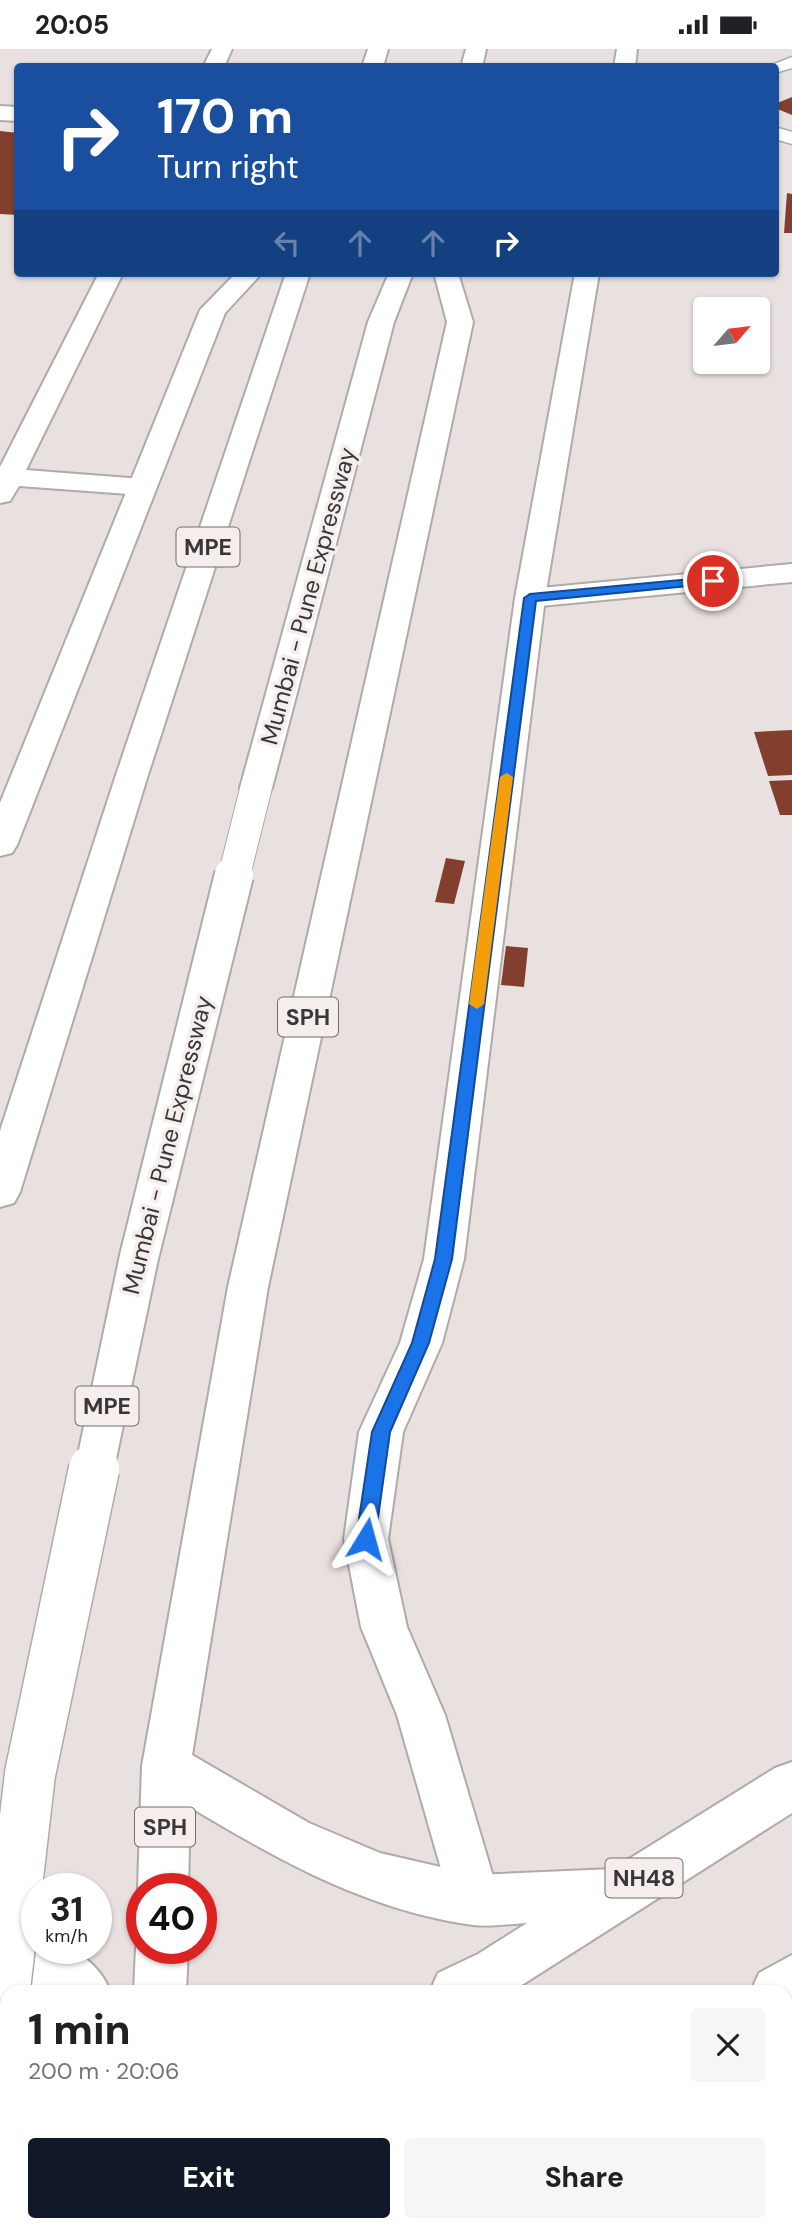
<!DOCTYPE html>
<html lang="en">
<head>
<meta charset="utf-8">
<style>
  :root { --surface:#fff; --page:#f6f6f6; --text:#202124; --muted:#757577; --accent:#111827 }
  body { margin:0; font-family:"DM Sans",sans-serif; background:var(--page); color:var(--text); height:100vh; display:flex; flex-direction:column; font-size:26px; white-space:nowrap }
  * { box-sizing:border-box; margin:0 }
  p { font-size:23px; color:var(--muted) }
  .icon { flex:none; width:38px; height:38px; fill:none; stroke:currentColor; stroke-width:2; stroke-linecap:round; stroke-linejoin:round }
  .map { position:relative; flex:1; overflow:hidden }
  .panel { position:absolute; left:0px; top:1936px; width:793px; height:247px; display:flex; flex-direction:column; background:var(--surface); border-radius:21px 21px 0 0; box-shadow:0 2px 5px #0004 }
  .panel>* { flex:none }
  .guide { position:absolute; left:14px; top:14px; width:765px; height:214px; border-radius:7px; box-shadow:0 2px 5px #0004; background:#1a4fa0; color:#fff; overflow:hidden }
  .needle { width:46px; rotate:62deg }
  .fabs { position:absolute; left:693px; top:248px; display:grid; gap:14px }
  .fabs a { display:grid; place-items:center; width:77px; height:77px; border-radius:7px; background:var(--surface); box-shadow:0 2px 5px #0004; font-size:35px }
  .speed { position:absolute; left:21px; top:1824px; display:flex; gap:14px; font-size:35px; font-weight:700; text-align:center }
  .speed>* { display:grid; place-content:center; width:91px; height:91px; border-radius:50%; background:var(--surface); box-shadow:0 2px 5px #0004; line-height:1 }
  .speed small { font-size:18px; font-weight:400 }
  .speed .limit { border:10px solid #d22; background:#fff; color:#111 }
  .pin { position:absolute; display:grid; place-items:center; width:60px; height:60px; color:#fff; margin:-30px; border:4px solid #fff; border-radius:50%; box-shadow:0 2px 7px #0007 }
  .me { position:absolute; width:77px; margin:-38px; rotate:8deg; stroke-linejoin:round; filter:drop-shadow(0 0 5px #0008) }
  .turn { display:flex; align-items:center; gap:24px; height:147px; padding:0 28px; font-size:32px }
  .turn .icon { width:91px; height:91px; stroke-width:2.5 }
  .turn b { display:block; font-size:49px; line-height:60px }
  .lanes { display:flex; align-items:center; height:66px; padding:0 28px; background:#0003; justify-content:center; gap:35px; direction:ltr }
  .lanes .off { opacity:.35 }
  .round { display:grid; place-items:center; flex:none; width:74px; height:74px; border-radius:7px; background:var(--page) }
  .summary { display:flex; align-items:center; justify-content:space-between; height:119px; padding:0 28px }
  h1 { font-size:42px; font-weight:800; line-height:52px }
  .primary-button { display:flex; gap:14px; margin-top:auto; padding:14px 28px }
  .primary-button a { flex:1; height:80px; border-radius:7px; background:var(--accent); color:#fff; font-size:28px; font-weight:800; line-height:80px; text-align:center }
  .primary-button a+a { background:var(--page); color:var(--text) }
  .status { display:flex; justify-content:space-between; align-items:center; height:49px; padding:0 35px; background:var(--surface); direction:ltr }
  .status svg { height:19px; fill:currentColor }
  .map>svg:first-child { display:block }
</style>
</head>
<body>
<div class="status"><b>20:05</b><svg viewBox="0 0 49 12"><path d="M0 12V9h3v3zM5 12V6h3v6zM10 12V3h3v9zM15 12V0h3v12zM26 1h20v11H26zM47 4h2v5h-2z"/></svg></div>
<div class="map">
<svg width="792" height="2182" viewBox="0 0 792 2182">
  <rect width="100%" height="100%" fill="#e8e1df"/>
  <!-- building -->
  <g fill="#833f2e">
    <polygon points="792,48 792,66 775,59 775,55"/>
    <polygon points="0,82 18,84 18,166 0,165"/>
    <polygon points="787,144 792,145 792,184 784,184"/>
    <polygon points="792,681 792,726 768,727 754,683"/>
    <polygon points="792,731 792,766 780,766 769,732"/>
    <polygon points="446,809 465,812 454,855 435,853"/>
    <polygon points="506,897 528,899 524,938 501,936"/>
  </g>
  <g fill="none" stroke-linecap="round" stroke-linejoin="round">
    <defs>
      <g id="lane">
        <polygon points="792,8 792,19 775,24 775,18 767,18"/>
        <polygon points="775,78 792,83 792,95 775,90"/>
      </g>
      <g id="street">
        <polygon points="212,0 232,0 224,18 203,18"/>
        <polygon points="0,57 18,58 18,72 0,71"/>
        <polygon points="99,224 123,224 26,421 142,430 152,432 156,438 152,444 142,446 19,437 10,452 0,454 0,418"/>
        <polygon points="792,515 792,533 530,558 519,555 515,549 519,543 530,540"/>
      </g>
      <g id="secondary">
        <polygon points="617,0 637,0 635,18 614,18"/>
        <polygon points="575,224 599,224 545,549 464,1210 442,1294 403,1383 388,1490 407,1578 445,1666 500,1851 493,1869 475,1876 457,1869 450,1851 397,1666 361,1578 344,1490 359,1383 400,1294 424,1210 515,549"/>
      </g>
      <g id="highway">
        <polygon points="368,0 388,0 383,18 362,18"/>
        <polygon points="466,0 486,0 482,18 461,18"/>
        <polygon points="236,224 262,224 225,264 17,796 12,804 0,807 0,754 200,261"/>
        <polygon points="286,224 310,224 147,729 20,1143 14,1154 0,1158 0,1082 115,729"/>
        <polygon points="389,224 413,224 394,273 272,739 268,746 256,750 244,746 240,739 368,273"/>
        <path d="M434,224H458L473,273L268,1238L192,1706L309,1774L380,1804L475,1826L613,1820L775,1719L792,1713V1764L514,1941L430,1942L438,1924L478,1905L527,1874C510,1875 490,1878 473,1876C369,1862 278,1811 190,1758L188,1839H142V1849L138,1839L142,1717L228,1238L447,273Z"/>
        <path d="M0,1866L37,1884V1899C46,1899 58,1897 66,1899C86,1906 103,1923 110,1942H41L0,1920Z"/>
        <polygon points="142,1886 142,1899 188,1899 186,1942 134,1942 136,1899"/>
        <polygon points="792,1906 792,1962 786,1965 786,1942 751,1942 759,1924"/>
        <polygon points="7,2100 7,2156 0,2158 0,2102"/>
        <polygon points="229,2175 285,2175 288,2182 232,2182"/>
        <polygon points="439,2175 502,2175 499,2182 436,2182"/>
      </g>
    </defs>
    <!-- lane casing -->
    <use href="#lane" stroke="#b0aaa8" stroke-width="3"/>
    <!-- street casing -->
    <use href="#street" stroke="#b0aaa8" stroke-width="4"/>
    <!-- secondary casing -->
    <use href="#secondary" stroke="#b0aaa8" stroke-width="4"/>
    <!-- highway casing -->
    <use href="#highway" stroke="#b0aaa8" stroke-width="4"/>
    <!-- lane -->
    <use href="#lane" fill="#fff" fill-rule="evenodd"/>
    <!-- street -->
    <use href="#street" fill="#fff" fill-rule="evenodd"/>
    <!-- secondary -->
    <use href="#secondary" fill="#fff" fill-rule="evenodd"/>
    <!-- highway -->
    <use href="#highway" fill="#fff" fill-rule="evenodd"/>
    <defs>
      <polyline id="highway-bridge-far2" points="234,827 256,739"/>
      <polyline id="highway-bridge-far1" points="94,1422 139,1208 234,826"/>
      <polyline id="highway-bridge" points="0,1983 30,1725 94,1420"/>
    </defs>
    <!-- highway-bridge-far2 casing -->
    <use href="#highway-bridge-far2" stroke="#b0aaa8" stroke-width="33" stroke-linecap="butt"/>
    <!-- highway-bridge-far1 casing -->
    <use href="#highway-bridge-far1" stroke="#b0aaa8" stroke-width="42" stroke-linecap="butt"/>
    <!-- highway-bridge casing -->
    <use href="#highway-bridge" stroke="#b0aaa8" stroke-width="53" stroke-linecap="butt"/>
    <!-- highway-bridge-far2 -->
    <use href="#highway-bridge-far2" stroke="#fff" stroke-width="31"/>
    <!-- highway-bridge-far1 -->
    <use href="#highway-bridge-far1" stroke="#fff" stroke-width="38"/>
    <!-- highway-bridge -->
    <use href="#highway-bridge" stroke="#fff" stroke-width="50"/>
  </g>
  <!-- route -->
  <polygon fill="#1a73e8" stroke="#114b97" stroke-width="2" points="713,528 718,529 718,534 536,552 452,1210 429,1294 390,1383 375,1490 372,1495 366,1498 359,1495 356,1490 372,1383 412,1294 435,1210 524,549 530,545"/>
  <!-- slow -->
  <polygon fill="#f59e0b" points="507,724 513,728 484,955 477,960 469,955 500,728"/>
  <g text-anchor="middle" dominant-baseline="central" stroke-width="7" stroke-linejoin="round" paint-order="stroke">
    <!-- shield labels -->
    <g fill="#f5eeec" stroke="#726f6d" stroke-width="2">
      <rect x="176.5" y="478.5" width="63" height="39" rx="5"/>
      <rect x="278" y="948.5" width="60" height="39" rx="5"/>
      <rect x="75.5" y="1337.5" width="63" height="39" rx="5"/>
      <rect x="135" y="1758.5" width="60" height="39" rx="5"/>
      <rect x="605.5" y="1809.5" width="77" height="39" rx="5"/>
    </g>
    <g font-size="23" font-weight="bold" fill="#3a3837">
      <text x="208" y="498">MPE</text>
      <text x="308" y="968">SPH</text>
      <text x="107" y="1357">MPE</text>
      <text x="165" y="1778">SPH</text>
      <text x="644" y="1829">NH48</text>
    </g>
    <!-- street labels -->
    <g font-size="24" fill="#3a3837" stroke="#f5eeec">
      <text transform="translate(308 547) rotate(-75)">Mumbai - Pune Expressway</text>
      <text transform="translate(167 1096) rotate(-76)">Mumbai - Pune Expressway</text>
    </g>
  </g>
</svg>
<div class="fabs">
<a><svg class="needle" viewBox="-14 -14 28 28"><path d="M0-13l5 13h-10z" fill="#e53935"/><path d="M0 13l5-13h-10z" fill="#757577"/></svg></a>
</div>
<div class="speed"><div>31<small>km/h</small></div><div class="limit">40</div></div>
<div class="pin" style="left:713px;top:532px;background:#d93025"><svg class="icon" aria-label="arrive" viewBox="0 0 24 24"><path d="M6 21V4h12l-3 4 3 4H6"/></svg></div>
<svg class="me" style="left:366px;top:1490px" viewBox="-20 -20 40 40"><path d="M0-17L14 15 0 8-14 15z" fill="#1a73e8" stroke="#fff" stroke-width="4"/></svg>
<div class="guide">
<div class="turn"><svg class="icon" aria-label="right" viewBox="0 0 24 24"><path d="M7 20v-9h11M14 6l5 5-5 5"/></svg><div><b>170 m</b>Turn right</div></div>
<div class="lanes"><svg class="icon off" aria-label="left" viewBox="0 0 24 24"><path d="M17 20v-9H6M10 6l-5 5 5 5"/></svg><svg class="icon off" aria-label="ahead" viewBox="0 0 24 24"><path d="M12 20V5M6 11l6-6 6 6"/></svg><svg class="icon off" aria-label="ahead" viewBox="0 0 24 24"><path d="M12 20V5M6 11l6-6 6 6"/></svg><svg class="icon" aria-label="right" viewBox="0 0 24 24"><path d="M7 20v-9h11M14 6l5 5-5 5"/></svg></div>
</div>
<section class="panel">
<div class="summary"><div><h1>1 min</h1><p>200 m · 20:06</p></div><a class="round"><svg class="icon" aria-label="close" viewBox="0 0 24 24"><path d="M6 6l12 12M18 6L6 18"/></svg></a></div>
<div class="primary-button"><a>Exit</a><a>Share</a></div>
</section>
</div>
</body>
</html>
